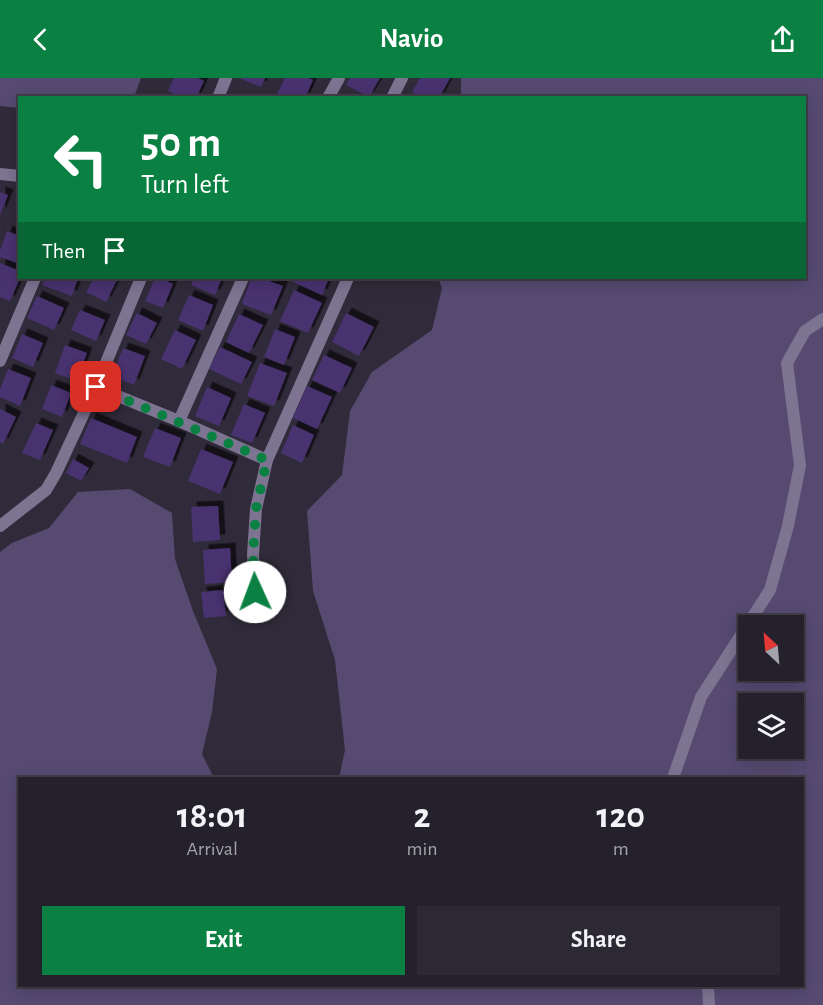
<!DOCTYPE html>
<html lang="en">
<head>
<meta charset="utf-8">
<style>
  :root { --surface:#24202c; --page:#2c2834; --text:#f1f3f6; --muted:#a3a3a9; --line:#413e48; --accent:#0b8043 }
  body { margin:0; font-family:"Alegreya Sans",sans-serif; background:var(--page); color:var(--text); height:100vh; display:flex; flex-direction:column; font-size:22px; white-space:nowrap }
  * { box-sizing:border-box; margin:0 }
  p { font-size:20px; color:var(--muted) }
  .icon { flex:none; width:33px; height:33px; fill:none; stroke:currentColor; stroke-width:2; stroke-linecap:round; stroke-linejoin:round }
  .map { position:relative; flex:1; overflow:hidden }
  .sheet { position:absolute; left:18px; top:699px; width:786px; height:210px; display:flex; flex-direction:column; background:var(--surface); border-radius:0px; box-shadow:0 3px 15px #0003,0 0 0 2px var(--line) }
  .sheet>* { flex:none }
  .guide { position:absolute; left:18px; top:18px; width:788px; height:183px; border-radius:0px; box-shadow:0 3px 15px #0003,0 0 0 2px var(--line); background:#0b8043; color:#fff; overflow:hidden }
  .needle { width:39px; rotate:334deg }
  .fabs { position:absolute; left:738px; top:537px; display:grid; gap:12px }
  .fabs a { display:grid; place-items:center; width:66px; height:66px; border-radius:0px; background:var(--surface); box-shadow:0 3px 15px #0003,0 0 0 2px var(--line); font-size:30px }
  .pin { position:absolute; display:grid; place-items:center; width:51px; height:51px; color:#fff; margin:-26px; border-radius:12px; box-shadow:0 3px 9px #0006 }
  .me { position:absolute; width:66px; margin:-33px; rotate:358deg; stroke-linejoin:round; filter:drop-shadow(0 0 4px #0008) }
  .turn { display:flex; align-items:center; gap:21px; height:126px; padding:0 24px; font-size:27px }
  .turn .icon { width:78px; height:78px; stroke-width:2.5 }
  .turn b { display:block; font-size:42px; line-height:51px }
  .then { display:flex; align-items:center; height:57px; padding:0 24px; background:#0003; gap:12px; font-size:22px }
  .eta { display:flex; justify-content:space-evenly; align-items:center; height:102px; text-align:center }
  .eta b { font-size:36px; font-weight:600; line-height:42px }
  .primary-button { display:flex; gap:12px; margin-top:auto; padding:12px 24px }
  .primary-button a { flex:1; height:69px; border-radius:0px; background:var(--accent); color:#fff; font-size:24px; font-weight:600; line-height:69px; text-align:center }
  .primary-button a+a { background:var(--page); color:var(--text) }
  header { display:flex; justify-content:space-between; align-items:center; height:78px; padding:0 24px; background:var(--accent); color:#fff; font-size:27px; font-weight:600 }
  .map>svg:first-child { display:block }
</style>
</head>
<body>
<header><svg class="icon" aria-label="back" viewBox="0 0 24 24"><path d="M15 5l-7 7 7 7"/></svg>Navio<svg class="icon" aria-label="share" viewBox="0 0 24 24"><path d="M12 15V3M7 8l5-5 5 5M5 13v7h14v-7"/></svg></header>
<div class="map">
<svg width="823" height="927" viewBox="0 0 823 927">
  <defs>
    <filter id="shadow"><feDropShadow dx="5.5" dy="-5.5" stdDeviation="0" flood-color="#0009"/></filter>
  </defs>
  <rect width="100%" height="100%" fill="#302b3a"/>
  <!-- green -->
  <g fill="#564a71" fill-rule="evenodd">
    <polygon points="0,0 141,0 134,19 20,20 19,30 0,28"/>
    <path d="M461,0H823V927H0V474L12,465L49,450L78,414L130,411L172,435L175,481L193,533L217,591L212,634L202,676L214,700H20V908H802V700H339L345,672L335,582L313,513L307,433L342,397L350,333L372,294L432,252L442,210L438,200H804V20L461,19ZM748,548H794V592H748ZM748,626H794V670H748Z"/>
  </g>
  <!-- building -->
  <g fill="#493270" filter="url(#shadow)">
    <polygon points="174,0 198,0 204,3 196,20 182,20 168,13"/>
    <polygon points="239,0 265,0 261,9"/>
    <polygon points="285,0 309,0 313,2 305,20 275,20"/>
    <polygon points="350,0 380,0 369,19 346,7"/>
    <polygon points="420,0 450,0 439,20 421,20 412,14"/>
    <polygon points="0,114 8,117 0,137"/>
    <polygon points="7,153 20,158 20,186 0,179 0,173"/>
    <polygon points="0,185 20,193 20,200 10,223 0,219"/>
    <polygon points="45,200 78,200 72,218 42,207"/>
    <polygon points="94,200 118,200 106,224 86,214"/>
    <polygon points="155,200 159,200 173,206 163,230 145,223"/>
    <polygon points="194,200 222,200 215,217 191,207"/>
    <polygon points="251,200 260,200 283,208 271,237 242,226"/>
    <polygon points="295,200 329,200 322,217 293,204"/>
    <polygon points="294,212 322,225 308,255 280,243"/>
    <polygon points="189,217 213,227 203,253 178,242"/>
    <polygon points="37,218 64,230 54,252 27,240"/>
    <polygon points="80,232 105,242 96,263 71,252"/>
    <polygon points="137,235 157,245 146,266 126,257"/>
    <polygon points="346,235 374,249 359,278 332,264"/>
    <polygon points="239,236 263,247 249,275 226,264"/>
    <polygon points="275,251 295,259 284,287 264,279"/>
    <polygon points="175,252 196,262 182,291 161,281"/>
    <polygon points="22,256 43,265 33,289 12,280"/>
    <polygon points="65,267 87,275 76,303 55,295"/>
    <polygon points="220,269 252,284 241,306 209,291"/>
    <polygon points="123,270 145,278 134,307 112,298"/>
    <polygon points="324,277 352,290 340,315 312,302"/>
    <polygon points="260,285 287,295 274,328 247,318"/>
    <polygon points="8,291 31,300 20,328 0,319 0,311"/>
    <polygon points="51,307 71,315 62,339 42,331"/>
    <polygon points="307,308 332,319 317,351 293,340"/>
    <polygon points="207,309 231,320 219,348 195,338"/>
    <polygon points="244,326 265,335 252,365 231,357"/>
    <polygon points="0,331 16,339 3,366 0,364"/>
    <polygon points="91,340 137,359 127,385 80,366"/>
    <polygon points="36,345 53,352 40,382 22,375"/>
    <polygon points="293,347 314,357 302,385 281,375"/>
    <polygon points="155,350 181,360 170,389 143,379"/>
    <polygon points="201,371 233,384 220,416 188,403"/>
    <polygon points="73,381 89,390 81,403 66,395"/>
    <polygon points="218,428 220,462 193,464 191,429"/>
    <polygon points="230,470 232,504 205,506 203,472"/>
    <polygon points="223,512 226,538 204,540 201,514"/>
  </g>
  <g fill="none" stroke-linecap="round" stroke-linejoin="round">
    <!-- street -->
    <g stroke="#7d7492" stroke-width="12">
      <polyline points="218,20 226,0"/>
      <polyline points="328,20 339,0"/>
      <polyline points="392,20 402,0"/>
      <polyline points="0,96 20,98"/>
      <polyline points="141,200 96,309 179,343 243,200"/>
      <polyline points="0,283 35,200"/>
      <polyline points="179,343 267,382"/>
      <polyline points="0,448 46,412 56,395 96,309"/>
      <polyline points="255,514 253,477 256,431 267,382 348,200"/>
      <polyline points="673,700 701,619 770,512 788,448 800,387 787,285 805,253 823,241"/>
      <polyline points="708,908 709,927"/>
    </g>
  </g>
  <g fill="none" stroke-linecap="round" stroke-linejoin="round">
    <!-- route -->
    <polyline stroke="#0b8043" stroke-width="10" stroke-dasharray="0 18" points="96,309 267,382 256,431 253,477 255,514"/>
  </g>
</svg>
<div class="fabs">
<a><svg class="needle" viewBox="-14 -14 28 28"><path d="M0-13l5 13h-10z" fill="#e53935"/><path d="M0 13l5-13h-10z" fill="#a3a3a9"/></svg></a>
<a><svg class="icon" aria-label="layers" viewBox="0 0 24 24"><path d="M12 4l9 5-9 5-9-5zM3 14l9 5 9-5"/></svg></a>
</div>
<div class="pin" style="left:96px;top:309px;background:#d93025"><svg class="icon" aria-label="arrive" viewBox="0 0 24 24"><path d="M6 21V4h12l-3 4 3 4H6"/></svg></div>
<svg class="me" style="left:255px;top:514px" viewBox="-20 -20 40 40"><circle r="19" fill="#fff"/><path d="M0-13L10 11 0 6-10 11z" fill="#0b8043"/></svg>
<div class="guide">
<div class="turn"><svg class="icon" aria-label="left" viewBox="0 0 24 24"><path d="M17 20v-9H6M10 6l-5 5 5 5"/></svg><div><b>50 m</b>Turn left</div></div>
<div class="then">Then<svg class="icon" aria-label="arrive" viewBox="0 0 24 24"><path d="M6 21V4h12l-3 4 3 4H6"/></svg></div>
</div>
<section class="sheet">
<div class="eta">
<div><b>18:01</b><p>Arrival</p></div>
<div><b>2</b><p>min</p></div>
<div><b>120</b><p>m</p></div>
</div>
<div class="primary-button"><a>Exit</a><a>Share</a></div>
</section>
</div>
</body>
</html>
